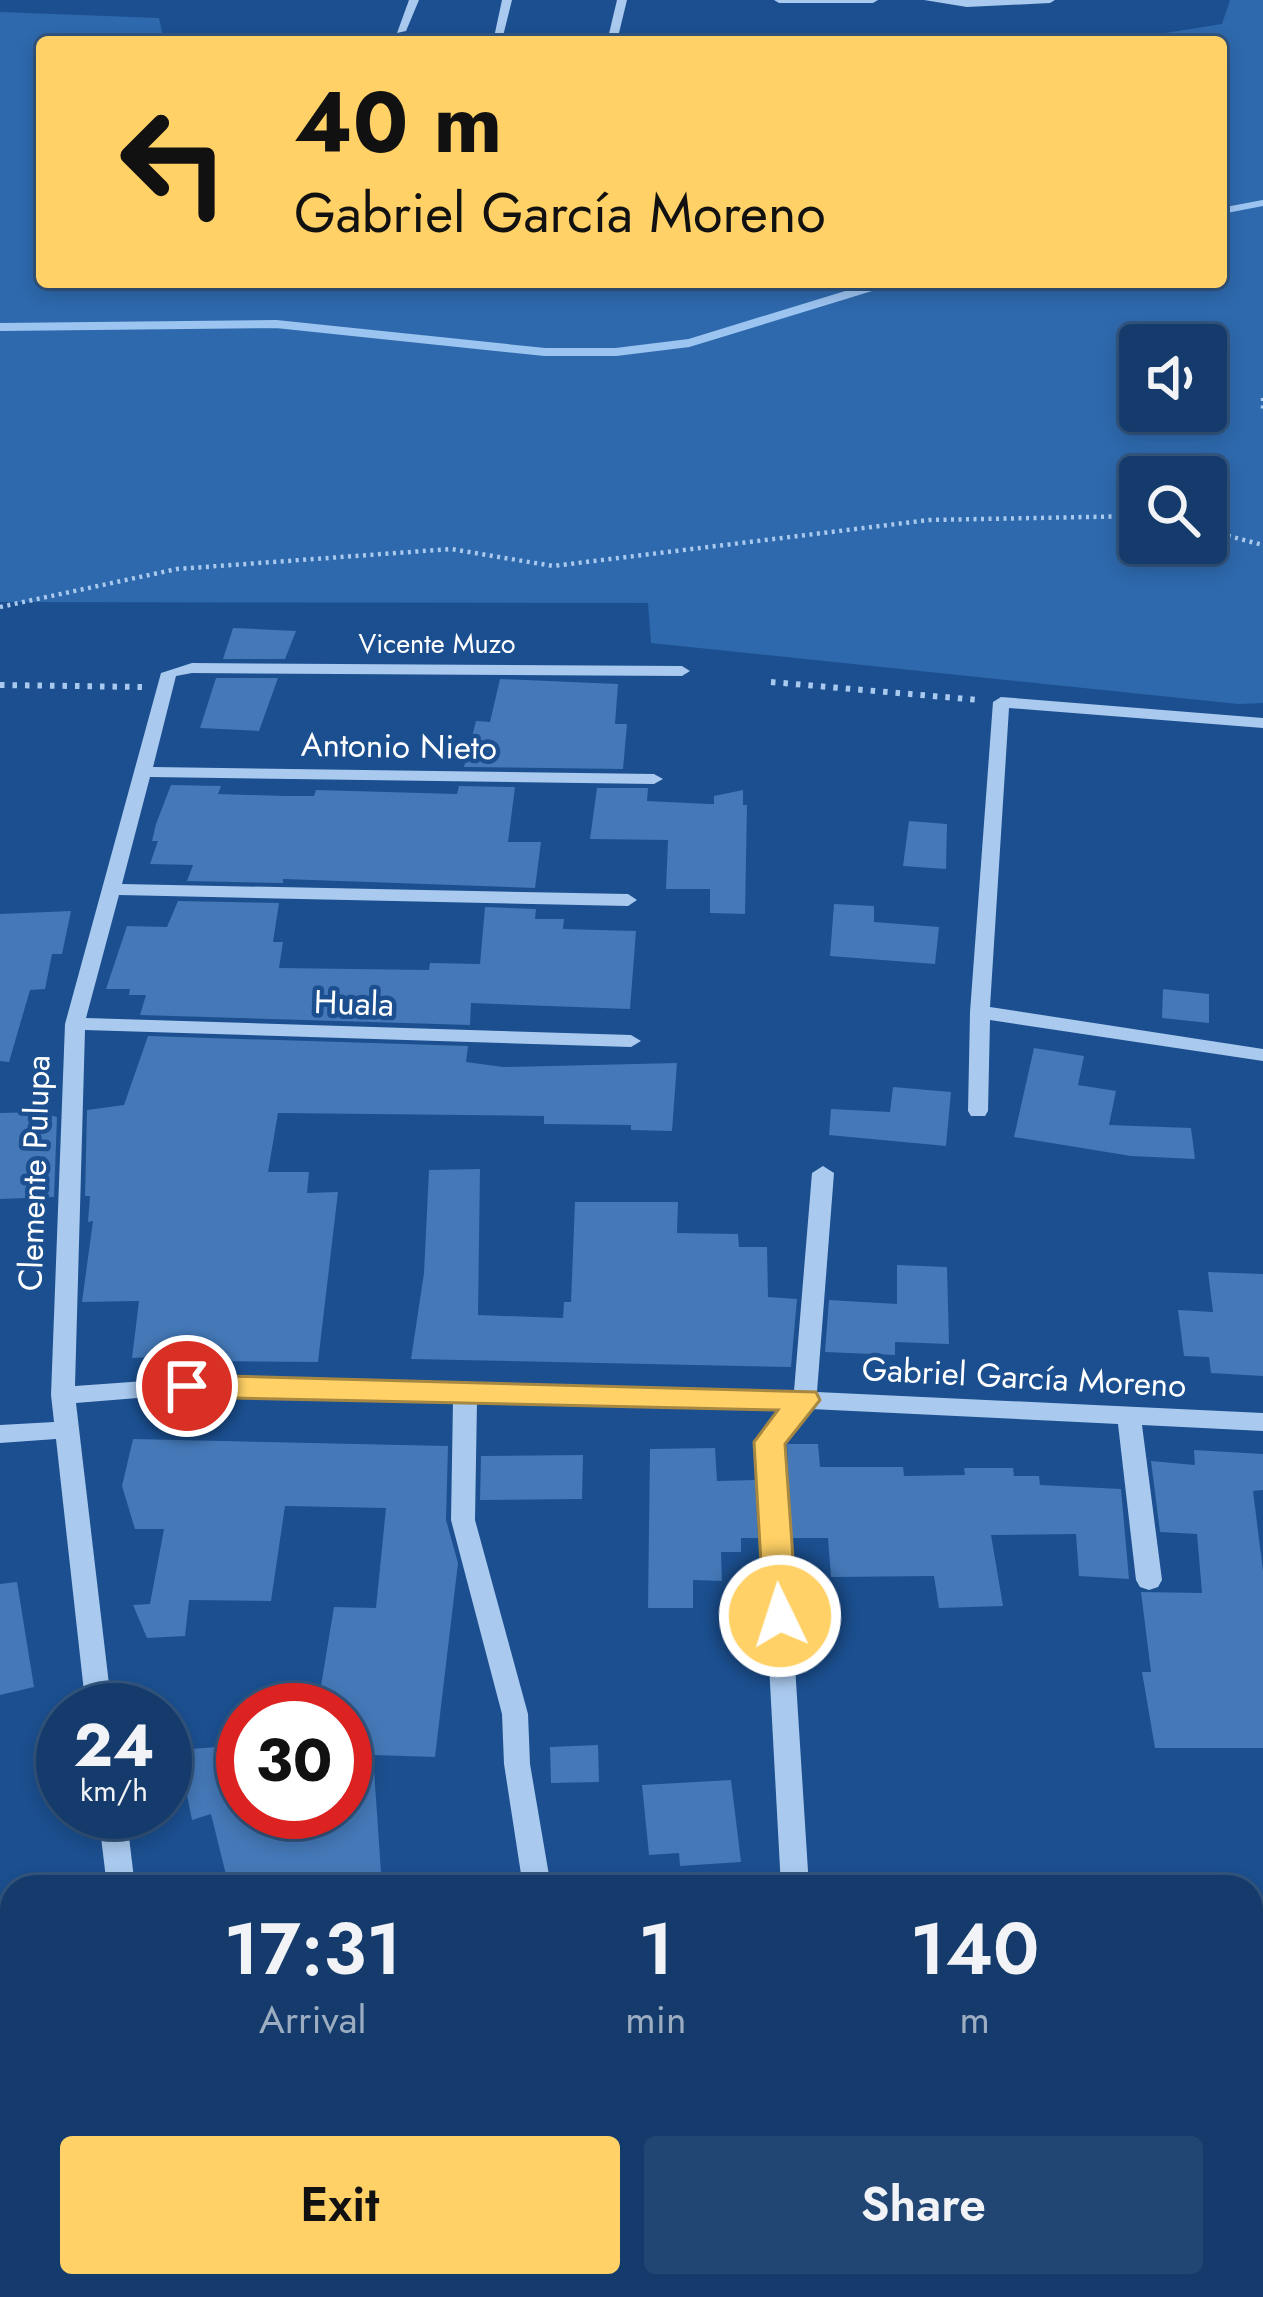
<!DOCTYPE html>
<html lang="en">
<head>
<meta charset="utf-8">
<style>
  :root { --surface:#143b6b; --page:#214673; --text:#f1f3f6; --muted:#9dadc1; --line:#33557e; --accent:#ffd166 }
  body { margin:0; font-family:Jost,sans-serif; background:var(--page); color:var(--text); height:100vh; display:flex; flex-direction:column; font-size:45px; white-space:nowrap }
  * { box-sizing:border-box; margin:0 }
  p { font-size:39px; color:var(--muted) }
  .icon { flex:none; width:66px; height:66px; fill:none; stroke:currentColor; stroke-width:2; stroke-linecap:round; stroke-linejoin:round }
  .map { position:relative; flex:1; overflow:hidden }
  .panel { position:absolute; left:0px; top:1875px; width:1263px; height:423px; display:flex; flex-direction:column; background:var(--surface); border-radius:36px 36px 0 0; box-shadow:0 6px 18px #0003,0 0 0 3px var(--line) }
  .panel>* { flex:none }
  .banner { position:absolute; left:36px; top:36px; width:1191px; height:252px; border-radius:12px; box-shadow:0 6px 18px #0003,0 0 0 3px var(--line); background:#ffd166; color:#111; overflow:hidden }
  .tools { position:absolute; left:1119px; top:324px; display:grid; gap:24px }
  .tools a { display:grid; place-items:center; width:108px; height:108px; border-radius:12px; background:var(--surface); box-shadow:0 6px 18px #0003,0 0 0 3px var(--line); font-size:60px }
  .speed { position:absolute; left:36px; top:1683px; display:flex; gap:24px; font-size:60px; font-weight:700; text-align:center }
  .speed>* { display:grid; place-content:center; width:156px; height:156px; border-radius:50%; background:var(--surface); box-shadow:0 6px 18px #0003,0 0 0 3px var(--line); line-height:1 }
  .speed small { font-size:30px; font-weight:400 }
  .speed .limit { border:18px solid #d22; background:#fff; color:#111 }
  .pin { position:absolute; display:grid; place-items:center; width:102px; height:102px; color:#fff; margin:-51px; border:6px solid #fff; border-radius:50%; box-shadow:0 3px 12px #0007 }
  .me { position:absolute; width:132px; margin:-66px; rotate:356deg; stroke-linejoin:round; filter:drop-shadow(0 0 9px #0008) }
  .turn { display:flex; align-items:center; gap:42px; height:252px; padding:0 60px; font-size:54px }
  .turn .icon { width:156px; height:156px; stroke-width:2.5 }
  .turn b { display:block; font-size:84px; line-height:102px }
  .eta { display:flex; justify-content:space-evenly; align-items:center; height:204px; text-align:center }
  .eta b { font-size:72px; font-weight:600; line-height:84px }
  .cta { display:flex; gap:24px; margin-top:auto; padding:24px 60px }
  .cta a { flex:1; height:138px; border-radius:12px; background:var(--accent); color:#111; font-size:48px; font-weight:600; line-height:138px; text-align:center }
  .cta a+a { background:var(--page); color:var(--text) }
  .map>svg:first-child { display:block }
</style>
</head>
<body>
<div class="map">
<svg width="1263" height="2297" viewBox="0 0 1263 2297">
  <rect width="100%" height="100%" fill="#1b4f8f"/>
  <!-- green -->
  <path fill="#2e69ad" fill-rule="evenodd" d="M1230,0H1263V703L1238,704L651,643L648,603L0,602V12L159,18L164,42H42V282H1221V42H1108L1222,24ZM1140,345H1206V411H1140ZM1140,477H1206V543H1140Z"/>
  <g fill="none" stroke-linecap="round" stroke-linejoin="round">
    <!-- stream-far1 -->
    <polyline stroke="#9cc4f0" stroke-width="6" points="1221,211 1263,203"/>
    <!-- stream -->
    <polyline stroke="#9cc4f0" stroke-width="8" points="0,327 276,324 545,352 616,352 689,343 888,282"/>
  </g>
  <!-- building -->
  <g fill="#4478b7">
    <polygon points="233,628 296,631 285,659 223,659"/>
    <polygon points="216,678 278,678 259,731 200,728"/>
    <polygon points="500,679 618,684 615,724 627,724 623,769 464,767 476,721 490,722"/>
    <polygon points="171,785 221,786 218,794 285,796 314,796 316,790 457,794 459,786 515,787 508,842 541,842 535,888 283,879 283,883 187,881 193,865 150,864 158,841 152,841 156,824"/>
    <polygon points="597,788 648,788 647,801 709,804 714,804 714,796 743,790 743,805 747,805 745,914 710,913 710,889 666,889 668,840 590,839"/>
    <polygon points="909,821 947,824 946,869 903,866"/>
    <polygon points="178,901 279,903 273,942 283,942 279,968 429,970 430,963 480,964 485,907 536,909 535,919 564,919 563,929 636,931 630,1009 471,1003 470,1025 140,1015 146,995 129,995 130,989 106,989 127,926 167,927"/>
    <polygon points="834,904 874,906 874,922 939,927 935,964 830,956"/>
    <polygon points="71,911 62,954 52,954 45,989 30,990 9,1062 0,1061 0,914"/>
    <polygon points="1163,989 1209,994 1209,1023 1162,1018"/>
    <polygon points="148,1036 468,1046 466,1062 503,1067 677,1063 672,1131 631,1130 631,1125 544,1124 544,1116 278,1113 268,1172 309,1172 307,1193 338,1192 318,1362 208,1361 209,1354 132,1358 139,1301 82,1302 93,1221 88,1222 90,1196 85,1196 87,1110 124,1105"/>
    <polygon points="1034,1048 1084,1056 1078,1085 1116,1091 1109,1125 1191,1128 1195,1159 1131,1156 1014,1137"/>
    <polygon points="893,1087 951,1092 946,1146 829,1135 831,1109 890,1112"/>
    <polygon points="38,1112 57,1117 54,1197 0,1199 0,1113"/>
    <polygon points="480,1169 478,1315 563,1318 564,1302 571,1302 575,1202 678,1202 677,1233 738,1234 739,1247 767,1247 768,1297 797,1299 791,1367 411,1359 424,1273 429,1170"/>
    <polygon points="897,1265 947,1267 949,1344 895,1342 895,1355 825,1352 829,1300 897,1304"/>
    <polygon points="1208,1272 1263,1274 1263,1376 1211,1373 1209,1357 1184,1356 1178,1310 1213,1312"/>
    <polygon points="133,1439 448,1446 446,1520 458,1563 435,1757 373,1755 382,1887 341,1887 340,1876 299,1887 229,1887 211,1814 192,1820 178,1750 243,1745 243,1812 345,1812 345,1710 317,1710 334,1607 376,1608 386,1508 285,1506 271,1601 189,1600 185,1636 147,1638 133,1605 150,1604 164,1529 135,1529 122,1486"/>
    <polygon points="787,1444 818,1444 820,1467 903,1467 904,1476 965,1475 964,1468 1013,1468 1014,1476 1039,1476 1040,1485 1121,1489 1129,1579 1079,1576 1076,1534 991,1535 1003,1606 939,1608 934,1576 831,1577 828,1538 791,1538"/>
    <polygon points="715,1448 717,1481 755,1480 758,1538 741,1538 741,1552 721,1552 722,1581 693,1580 693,1608 648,1608 650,1449"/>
    <polygon points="1194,1450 1263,1454 1263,1490 1253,1491 1263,1571 1263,1748 1155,1748 1142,1672 1151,1672 1141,1592 1202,1593 1197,1534 1160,1532 1151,1461 1195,1465"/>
    <polygon points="583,1455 582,1499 480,1500 481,1456"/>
    <polygon points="17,1582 34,1687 0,1695 0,1584"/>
    <polygon points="598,1745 599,1782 551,1783 550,1747"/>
    <polygon points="731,1780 741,1862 680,1866 679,1853 649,1855 642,1785"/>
  </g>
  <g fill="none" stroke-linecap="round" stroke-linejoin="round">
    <!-- path-far1 -->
    <g stroke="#a9c9ee" stroke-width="4.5" stroke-dasharray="3 4.5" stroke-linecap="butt">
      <polyline points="1263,398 1263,410"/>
      <polyline points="1206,530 1263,545"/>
      <polyline points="0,607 177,569 451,549 553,566 929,520 1140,516"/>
    </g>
    <!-- path -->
    <g stroke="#a9c9ee" stroke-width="6" stroke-dasharray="4.5 8" stroke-linecap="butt">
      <polyline points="771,682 979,700"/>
      <polyline points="0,685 143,687"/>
    </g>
    <!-- minor -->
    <g fill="#a9c9ee" fill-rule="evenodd">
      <polygon points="409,0 419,0 406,31 397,33"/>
      <polygon points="502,0 512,0 502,40 493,42"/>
      <polygon points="617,0 627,0 617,41 607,42"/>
      <polygon points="774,0 878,0 873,3 779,3"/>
      <polygon points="924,0 1055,0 1050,3 967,7"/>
      <polygon points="192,663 682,666 690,671 682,676 192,673 176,676 153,767 654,774 663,779 654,784 150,777 122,884 628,894 637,900 628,906 119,895 86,1018 631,1035 641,1041 631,1047 85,1030 75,1386 187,1378 794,1391 812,1173 823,1166 834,1173 817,1392 1263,1413 1263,1431 1142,1425 1162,1580 1158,1587 1149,1590 1140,1587 1136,1580 1118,1424 811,1409 781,1444 809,1887 781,1887 757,1442 785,1408 477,1401 475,1520 528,1714 530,1764 551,1887 523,1887 504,1764 502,1714 451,1520 453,1400 187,1394 76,1403 112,1710 86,1710 56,1439 0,1443 0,1425 54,1422 51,1395 65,1024 161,673"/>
      <polygon points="1001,697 1263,718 1263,728 1009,708 990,1007 1263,1049 1263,1061 990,1020 988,1111 985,1116 971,1116 968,1111 970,1012 993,702"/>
      <polygon points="98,1812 126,1812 135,1887 107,1887"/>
      <polygon points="1263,2239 1263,2269 1251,2270 1251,2240"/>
      <polygon points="160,2286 192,2286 193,2297 161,2297"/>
      <polygon points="618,2286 817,2286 812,2297 613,2297"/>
    </g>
  </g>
  <!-- route -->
  <polygon fill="#ffd166" stroke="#a68842" stroke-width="3" points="187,1375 816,1392 820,1400 785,1444 797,1616 792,1625 780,1629 769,1625 764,1616 754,1442 778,1410 187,1397 177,1394 172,1386 177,1379"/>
  <g text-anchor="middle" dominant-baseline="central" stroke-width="9" stroke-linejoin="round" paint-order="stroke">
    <!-- far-street labels -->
    <g font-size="27" fill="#fff" stroke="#1b4f8f">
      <text x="437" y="643">Vicente Muzo</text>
    </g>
    <!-- street labels -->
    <g font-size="33" fill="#fff" stroke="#1b4f8f">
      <text transform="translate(399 746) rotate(1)">Antonio Nieto</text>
      <text transform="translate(354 1003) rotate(2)">Huala</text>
      <text transform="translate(34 1173) rotate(-88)">Clemente Pulupa</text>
      <text transform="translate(1024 1377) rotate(3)">Gabriel García Moreno</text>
    </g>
  </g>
</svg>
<div class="tools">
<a><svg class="icon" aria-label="sound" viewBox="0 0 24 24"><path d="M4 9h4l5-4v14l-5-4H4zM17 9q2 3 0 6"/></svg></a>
<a><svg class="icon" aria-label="search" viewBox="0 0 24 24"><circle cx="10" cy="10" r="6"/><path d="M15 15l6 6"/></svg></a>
</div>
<div class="speed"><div>24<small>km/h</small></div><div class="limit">30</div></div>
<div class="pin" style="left:187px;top:1386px;background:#d93025"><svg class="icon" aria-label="arrive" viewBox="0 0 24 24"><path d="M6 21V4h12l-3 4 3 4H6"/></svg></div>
<svg class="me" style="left:780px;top:1616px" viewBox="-20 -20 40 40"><circle r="17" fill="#ffd166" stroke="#fff" stroke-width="3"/><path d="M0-11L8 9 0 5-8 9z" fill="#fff"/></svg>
<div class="banner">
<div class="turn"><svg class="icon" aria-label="left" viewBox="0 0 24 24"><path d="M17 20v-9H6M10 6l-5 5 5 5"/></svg><div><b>40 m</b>Gabriel García Moreno</div></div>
</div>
<section class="panel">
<div class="eta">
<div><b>17:31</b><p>Arrival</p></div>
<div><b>1</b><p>min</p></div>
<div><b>140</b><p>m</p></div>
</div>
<div class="cta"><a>Exit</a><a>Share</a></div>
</section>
</div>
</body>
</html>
